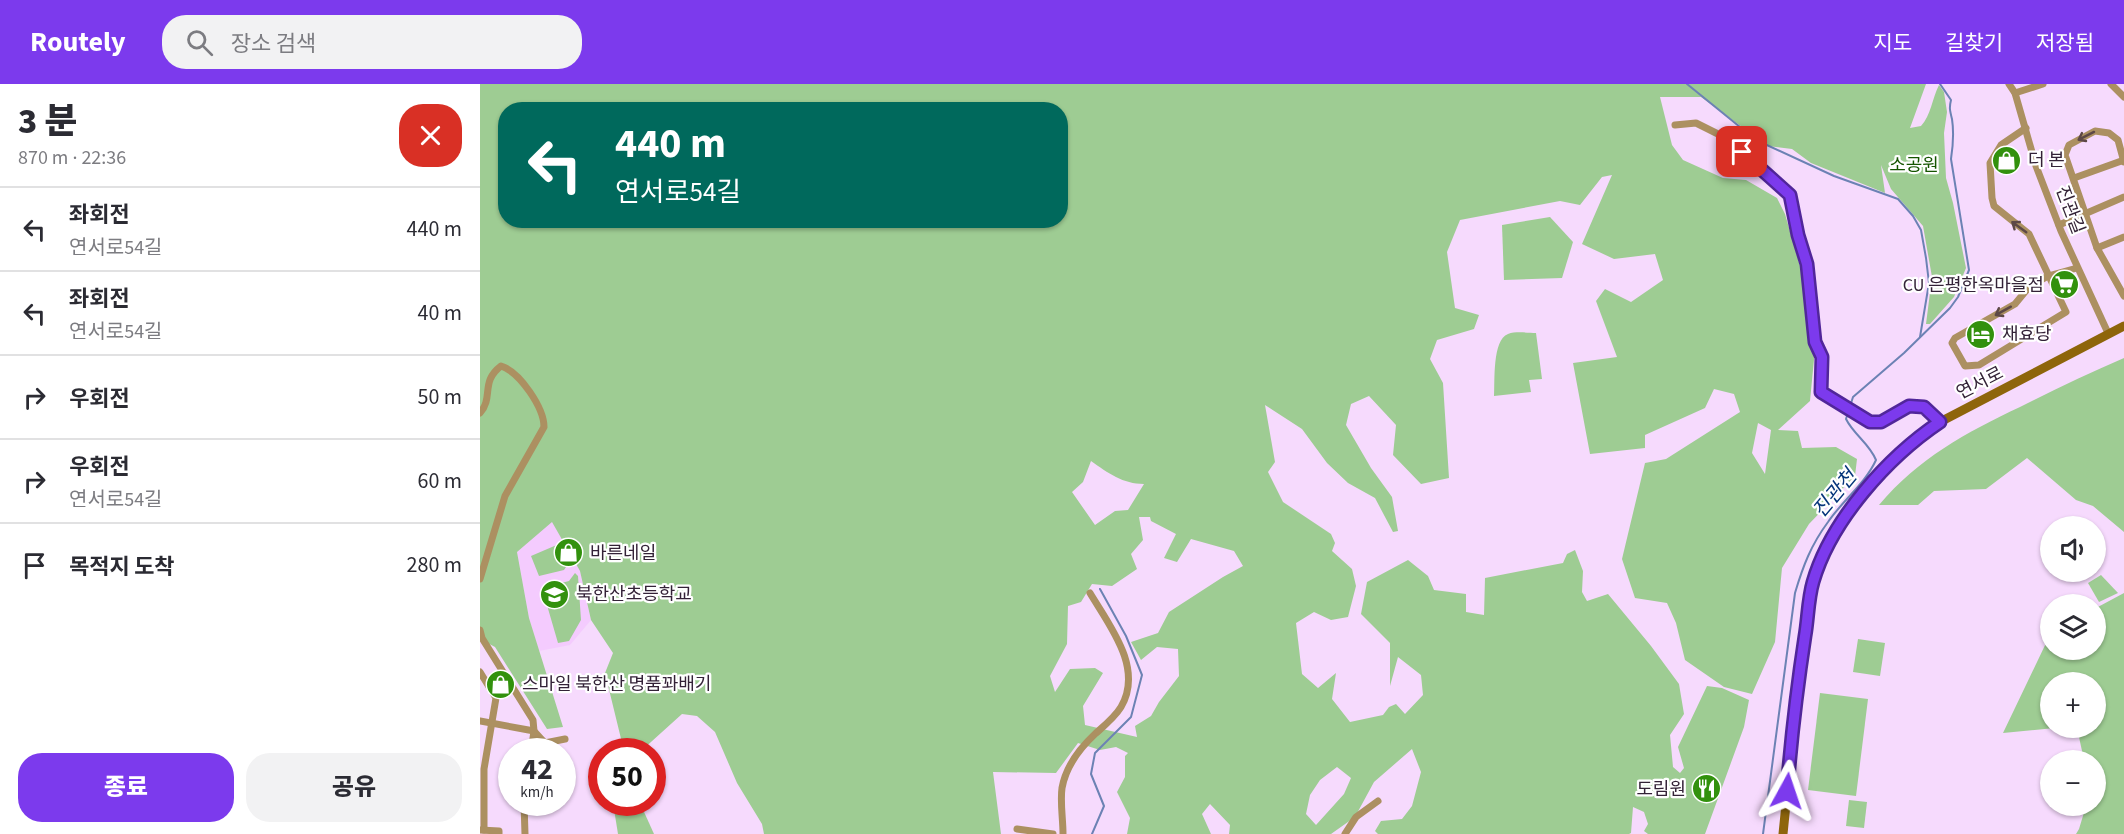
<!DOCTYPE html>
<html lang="ko">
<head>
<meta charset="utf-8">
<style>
  :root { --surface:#fff; --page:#f2f2f3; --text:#2b2b33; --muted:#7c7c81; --line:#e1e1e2; --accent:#7c3aed }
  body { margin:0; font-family:"Source Sans 3","Noto Sans KR",sans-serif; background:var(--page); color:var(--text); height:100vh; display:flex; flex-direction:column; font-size:22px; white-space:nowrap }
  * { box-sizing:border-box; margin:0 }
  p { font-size:20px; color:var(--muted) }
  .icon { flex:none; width:33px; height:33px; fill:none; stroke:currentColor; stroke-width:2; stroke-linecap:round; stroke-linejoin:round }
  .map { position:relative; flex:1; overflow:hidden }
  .details { display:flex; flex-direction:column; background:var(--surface); width:480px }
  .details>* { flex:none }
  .top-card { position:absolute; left:18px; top:18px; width:570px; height:126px; border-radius:24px; box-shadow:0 2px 4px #0004; background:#00695c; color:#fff; overflow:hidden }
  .buttons { position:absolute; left:1560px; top:432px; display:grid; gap:12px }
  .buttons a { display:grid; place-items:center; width:66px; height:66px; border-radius:50%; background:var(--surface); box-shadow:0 2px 4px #0004; font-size:30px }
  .speed { position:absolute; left:18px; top:654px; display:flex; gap:12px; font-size:30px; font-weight:700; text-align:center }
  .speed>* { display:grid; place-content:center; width:78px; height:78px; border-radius:50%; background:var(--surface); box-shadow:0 2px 4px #0004; line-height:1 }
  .speed small { font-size:15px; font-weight:400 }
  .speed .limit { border:9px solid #d22; background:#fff; color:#111 }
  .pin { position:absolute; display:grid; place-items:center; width:51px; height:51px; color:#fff; margin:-26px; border-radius:12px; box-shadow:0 3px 9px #0006 }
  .me { position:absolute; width:66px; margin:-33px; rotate:5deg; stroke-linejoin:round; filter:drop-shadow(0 0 4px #0008) }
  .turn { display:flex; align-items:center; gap:21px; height:126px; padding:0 18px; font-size:27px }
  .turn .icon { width:78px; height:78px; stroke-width:2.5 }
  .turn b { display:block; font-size:42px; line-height:51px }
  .round { display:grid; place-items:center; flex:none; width:63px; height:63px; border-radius:24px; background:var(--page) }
  .head { display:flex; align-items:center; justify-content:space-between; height:102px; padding:0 18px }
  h1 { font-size:36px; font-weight:800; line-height:45px }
  .primary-button { display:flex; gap:12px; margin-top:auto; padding:12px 18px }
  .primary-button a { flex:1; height:69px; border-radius:24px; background:var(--accent); color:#fff; font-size:24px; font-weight:800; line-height:69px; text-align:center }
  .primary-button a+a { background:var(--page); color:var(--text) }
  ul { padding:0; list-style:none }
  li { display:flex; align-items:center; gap:18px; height:84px; padding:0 18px; border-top:2px solid var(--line) }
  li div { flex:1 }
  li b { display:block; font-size:22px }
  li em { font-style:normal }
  header { display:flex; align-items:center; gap:36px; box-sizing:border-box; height:84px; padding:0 30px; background:var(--accent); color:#fff }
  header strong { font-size:28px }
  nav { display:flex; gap:33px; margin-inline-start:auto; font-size:21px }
  .search { width:420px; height:54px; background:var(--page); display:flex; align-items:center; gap:15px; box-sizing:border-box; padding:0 21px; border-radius:24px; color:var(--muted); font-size:22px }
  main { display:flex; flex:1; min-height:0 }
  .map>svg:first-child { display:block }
</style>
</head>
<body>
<header>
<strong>Routely</strong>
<div class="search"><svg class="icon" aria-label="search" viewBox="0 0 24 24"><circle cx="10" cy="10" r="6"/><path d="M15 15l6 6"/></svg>장소 검색</div>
<nav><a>지도</a><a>길찾기</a><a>저장됨</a></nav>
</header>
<main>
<section class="details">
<div class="head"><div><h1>3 분</h1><p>870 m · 22:36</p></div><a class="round" style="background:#d93025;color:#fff"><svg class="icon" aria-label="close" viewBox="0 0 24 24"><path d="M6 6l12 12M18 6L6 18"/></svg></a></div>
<ul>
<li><svg class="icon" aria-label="left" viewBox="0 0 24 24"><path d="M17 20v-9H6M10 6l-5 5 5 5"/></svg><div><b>좌회전</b><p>연서로54길</p></div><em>440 m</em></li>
<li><svg class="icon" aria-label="left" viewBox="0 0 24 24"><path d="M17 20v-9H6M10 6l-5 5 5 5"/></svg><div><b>좌회전</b><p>연서로54길</p></div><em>40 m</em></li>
<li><svg class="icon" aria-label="right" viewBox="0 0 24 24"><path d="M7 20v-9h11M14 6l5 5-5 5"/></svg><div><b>우회전</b></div><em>50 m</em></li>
<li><svg class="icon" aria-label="right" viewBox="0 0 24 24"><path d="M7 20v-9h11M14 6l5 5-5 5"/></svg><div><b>우회전</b><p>연서로54길</p></div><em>60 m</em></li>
<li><svg class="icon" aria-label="arrive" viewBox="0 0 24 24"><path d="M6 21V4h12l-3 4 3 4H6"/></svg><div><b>목적지 도착</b></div><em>280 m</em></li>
</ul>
<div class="primary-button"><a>종료</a><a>공유</a></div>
</section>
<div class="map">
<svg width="1644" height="750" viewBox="0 0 1644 750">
  <rect width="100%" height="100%" fill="#f6dafd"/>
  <!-- built -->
  <polygon fill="#f4cbfe" points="72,437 100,487 111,536 90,561 59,567 49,534 37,468"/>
  <!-- green -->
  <g fill="#9ecc93" fill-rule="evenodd">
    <path d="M0,0H1446L1430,44L1441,42C1451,31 1452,15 1459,1L1464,8L1467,28L1464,49L1466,94L1473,119L1486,184L1474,213L1450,240H1446L1452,193L1443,142L1411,105L1401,81L1405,109L1331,79L1312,65L1288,62L1221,13H1180L1192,61L1203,76L1243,94L1266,96L1297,114L1305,130L1325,199L1335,265L1330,317L1298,346L1318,347L1322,364L1356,363L1377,375L1375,392L1329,440L1302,484L1295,558L1272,610L1244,603L1205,576L1196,539L1187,519L1155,514L1142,475L1165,379L1186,375L1260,328L1254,310L1234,305L1225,324L1165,351V364L1110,370L1093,279L1137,273L1116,217L1125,205L1151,218L1183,196L1175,170L1134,175L1102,160L1132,91L1122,93L1100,121L1080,117L980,136L967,168L975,224L999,231L994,245L957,256L950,275L963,299L969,394L941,400L913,371L916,341L889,312L871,320L866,341L891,384L912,413L918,447L913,448L895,414L868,399L847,379L822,345L785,321L795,378L788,388L803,418L851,450L855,459L852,467L872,485L876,502L868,533L851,536L834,528L816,539L822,590L838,604L856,589L852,615L870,638L903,631L909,623L916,620L925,630L943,611L941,591L918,573L910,602V559L881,530L887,498L928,476L948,492L954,506L986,510V528L1004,531L1005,494L1083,479L1087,470L1095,466L1103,487L1102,508L1107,517L1128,510L1171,562L1199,600L1204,630L1190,651L1193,683L1200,689L1204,684L1198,663L1227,602L1242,604L1269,616L1264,643L1225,750H1168L1164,747L1168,740L1164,728L1153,723L1151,749L1149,750H898L895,747L901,737L922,735L932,722L941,688L932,665L894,698L875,733L851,750H749L750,741L730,720L722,730L731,750H647L650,734L637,708L645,693V672L648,669L636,663L620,666L598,659L576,689L513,688L521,750H284L282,740L257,699L235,648L217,632L202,630L161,667H144L125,589L133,569L111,536L100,487L72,438L37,468L49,534L83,643L67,645L15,563L0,555ZM26,26H580V136H26ZM1278,339L1291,346L1285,390L1272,369ZM611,377C628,389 643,400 664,400L648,426L635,427L615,441L592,408L603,398ZM659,433H670L671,437L696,450L684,474L697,478L711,455L754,467L763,482L743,493L689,528L678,549L651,558L661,576L677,563L698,565L699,592L679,618L671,632L655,642L657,653L605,641L603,622L623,589L615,584L590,585L575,608L570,592L587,560L588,522L601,518L612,500L632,502L657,485L651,470L663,456ZM857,683L871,694L864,710L836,741L826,730L830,711L840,696Z"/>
    <polygon points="1070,133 1093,158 1082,194 1024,196 1022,141"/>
    <path d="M1056,249L1062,295L1049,296L1051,308L1014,312C1015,298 1012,256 1028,250C1036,247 1048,249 1056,249Z"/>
    <path d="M1644,274V448L1613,422L1596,416L1547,374L1506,405L1454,407L1438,421H1399C1439,374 1485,349 1540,323C1574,306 1609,289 1644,274Z"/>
    <polygon points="79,460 86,483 84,486 59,492 51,472"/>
    <polygon points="95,489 98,492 101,536 89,557 78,559 62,504 89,497"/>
    <polygon points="1621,491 1638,509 1619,518 1608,499"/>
    <polygon points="1644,509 1644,750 1596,750 1599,745 1606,722 1616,722 1616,676 1604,676 1597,644 1616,644 1616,598 1570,598 1570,644 1575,644 1523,649 1568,555 1570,553 1570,566 1616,566 1616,524"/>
    <polygon points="1378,555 1405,559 1400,592 1373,588"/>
    <polygon points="1340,609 1388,615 1376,712 1328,706"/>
    <polygon points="1369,716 1387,718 1384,744 1366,742"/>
    <polygon points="133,719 160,719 174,750 138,750"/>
  </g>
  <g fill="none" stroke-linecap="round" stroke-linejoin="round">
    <!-- stream -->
    <g stroke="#6c82b4" stroke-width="2">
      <polyline points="1207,0 1276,56 1354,92 1418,115 1433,132 1441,146 1446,174 1449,199 1440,253"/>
      <polyline points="612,750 624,722 611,690 615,669 651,633 662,591 646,552 620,505"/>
      <path d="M1283,750L1315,509C1323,482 1331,461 1348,438C1363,416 1385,400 1396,376C1389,359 1374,351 1366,335L1373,313L1424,269L1470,224L1478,213L1489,186L1471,75C1473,62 1474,48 1472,35C1470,27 1469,24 1471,16L1460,0"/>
    </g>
    <!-- minor -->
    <g stroke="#ac9061" stroke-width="7">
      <polyline points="1529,0 1535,9 1556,82 1581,147 1628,249"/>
      <polyline points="1631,0 1644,13"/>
      <polyline points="1535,9 1563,0"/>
      <polyline points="1195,41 1216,39 1246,54 1310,110 1318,151 1327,180 1335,258 1342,273 1341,308 1390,338 1401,338 1429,322 1444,323 1460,338"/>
      <polyline points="1546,44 1521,61 1510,79 1512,114 1514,122 1549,150 1586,228 1499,281 1485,282 1472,259 1475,254 1535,220 1549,203 1568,192 1597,184"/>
      <polyline points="1644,78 1638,56 1629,49 1615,47 1589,61 1585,71 1617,164 1644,212"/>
      <polyline points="1594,94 1644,76"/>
      <polyline points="1579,141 1644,113"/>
      <polyline points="1617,164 1644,153"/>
      <path d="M0,329C14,313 0,298 21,282C40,288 64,324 64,343L25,412L0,495"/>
      <polyline points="0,546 2,554 53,636 54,647 51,668"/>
      <polyline points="0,588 16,614 4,685 4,746"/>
      <polyline points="0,637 54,647 65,659 85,655"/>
      <polyline points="44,718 45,750"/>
      <polyline points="537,745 573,750"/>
      <polyline points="0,746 19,747 19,750"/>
      <path d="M583,750C583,735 580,718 582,704C586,682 600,664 615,650C624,642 635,633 641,623C664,584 629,541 610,509"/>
      <polyline points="865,750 876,733 898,717"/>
    </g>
    <!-- secondary -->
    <polyline stroke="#8e650b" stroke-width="9" points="1303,750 1319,591 1333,498 1354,451 1375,419 1404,385 1427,363 1460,338 1644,242"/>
  </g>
  <!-- one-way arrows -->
  <defs><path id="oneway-shaft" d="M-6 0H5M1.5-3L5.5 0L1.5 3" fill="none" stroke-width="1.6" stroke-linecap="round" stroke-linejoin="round" transform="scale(1.5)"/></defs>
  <g stroke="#5d4846">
    <use href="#oneway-shaft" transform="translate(1606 52) rotate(153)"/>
    <use href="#oneway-shaft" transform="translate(1539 143) rotate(-144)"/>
    <use href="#oneway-shaft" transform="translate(1523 227) rotate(151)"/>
  </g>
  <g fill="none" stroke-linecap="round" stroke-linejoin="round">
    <defs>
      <path id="route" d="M1262,68L1310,111L1318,151L1327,180L1335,258L1342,273L1341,308L1390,338H1401L1429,322L1444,323L1460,338C1408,373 1351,436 1333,498C1328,515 1328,535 1325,552C1317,604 1311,656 1307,707"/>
    </defs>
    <!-- route casing -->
    <use href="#route" stroke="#51269a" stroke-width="15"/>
    <!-- route -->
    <use href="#route" stroke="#7c3aed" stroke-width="10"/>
  </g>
  <!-- icons -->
  <defs>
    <symbol id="shop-disc" viewBox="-11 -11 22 22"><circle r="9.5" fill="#32910d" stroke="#fff"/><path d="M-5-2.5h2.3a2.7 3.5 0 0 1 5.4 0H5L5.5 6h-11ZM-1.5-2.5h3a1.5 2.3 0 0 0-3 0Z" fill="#fff"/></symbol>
    <symbol id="supermarket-disc" viewBox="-11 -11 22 22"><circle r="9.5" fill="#32910d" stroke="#fff"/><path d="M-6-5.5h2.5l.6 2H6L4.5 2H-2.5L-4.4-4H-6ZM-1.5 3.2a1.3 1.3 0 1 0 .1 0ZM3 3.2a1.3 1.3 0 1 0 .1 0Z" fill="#fff"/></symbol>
    <symbol id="hotel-disc" viewBox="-11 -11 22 22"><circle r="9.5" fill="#32910d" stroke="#fff"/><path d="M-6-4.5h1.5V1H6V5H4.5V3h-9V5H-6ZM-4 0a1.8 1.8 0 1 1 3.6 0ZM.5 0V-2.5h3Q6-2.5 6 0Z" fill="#fff"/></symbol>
    <symbol id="school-disc" viewBox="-11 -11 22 22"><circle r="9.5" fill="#32910d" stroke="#fff"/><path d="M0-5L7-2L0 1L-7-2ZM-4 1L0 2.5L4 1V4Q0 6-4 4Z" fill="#fff"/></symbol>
    <symbol id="restaurant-disc" viewBox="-11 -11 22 22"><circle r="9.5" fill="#32910d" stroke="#fff"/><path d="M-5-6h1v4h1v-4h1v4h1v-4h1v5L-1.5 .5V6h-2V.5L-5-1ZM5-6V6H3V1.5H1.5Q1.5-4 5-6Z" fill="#fff"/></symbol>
  </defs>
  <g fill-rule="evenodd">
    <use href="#shop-disc" x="1510" y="60" width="33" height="33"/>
    <use href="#supermarket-disc" x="1568" y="184" width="33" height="33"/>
    <use href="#hotel-disc" x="1484" y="234" width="33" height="33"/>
    <use href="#shop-disc" x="72" y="452" width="33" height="33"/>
    <use href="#school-disc" x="58" y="494" width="33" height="33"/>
    <use href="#shop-disc" x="4" y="584" width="33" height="33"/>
    <use href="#restaurant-disc" x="1210" y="688" width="33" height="33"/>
  </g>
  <g text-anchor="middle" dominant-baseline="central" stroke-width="4.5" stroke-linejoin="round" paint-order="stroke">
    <!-- poi labels -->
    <g font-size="18" fill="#332237" stroke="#fff" text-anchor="start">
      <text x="1548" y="76">더 본</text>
      <text x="1564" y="201" text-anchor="end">CU 은평한옥마을점</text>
      <text x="1522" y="250">채효당</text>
      <text x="110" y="469">바른네일</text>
      <text x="96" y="510">북한산초등학교</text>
      <text x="42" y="600">스마일 북한산 명품꽈배기</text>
      <text x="1206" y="705" text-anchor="end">도림원</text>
    </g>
    <!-- park labels -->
    <g font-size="18" fill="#155500" stroke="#fff">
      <text x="1434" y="81">소공원</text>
    </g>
    <!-- street labels -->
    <g font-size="18" fill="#332237" stroke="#fff">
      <text transform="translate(1590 126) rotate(69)">진관길</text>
      <text transform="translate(1500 299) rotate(-27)">연서로</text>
    </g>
    <!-- water labels -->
    <g font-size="20" font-style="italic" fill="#06357b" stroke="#fff">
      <text transform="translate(1355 410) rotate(-50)">진관천</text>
    </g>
  </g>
</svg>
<div class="buttons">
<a><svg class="icon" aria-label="sound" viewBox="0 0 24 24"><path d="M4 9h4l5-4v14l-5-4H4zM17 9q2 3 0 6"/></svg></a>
<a><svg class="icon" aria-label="layers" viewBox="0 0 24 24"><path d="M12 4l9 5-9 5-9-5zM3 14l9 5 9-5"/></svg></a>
<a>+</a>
<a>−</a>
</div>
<div class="speed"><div>42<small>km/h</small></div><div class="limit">50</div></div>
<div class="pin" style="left:1262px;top:68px;background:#d93025"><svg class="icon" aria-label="arrive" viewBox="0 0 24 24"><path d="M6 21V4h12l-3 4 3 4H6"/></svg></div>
<svg class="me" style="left:1307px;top:707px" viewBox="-20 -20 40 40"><path d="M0-17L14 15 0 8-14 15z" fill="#7c3aed" stroke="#fff" stroke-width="4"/></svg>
<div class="top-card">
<div class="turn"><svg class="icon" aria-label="left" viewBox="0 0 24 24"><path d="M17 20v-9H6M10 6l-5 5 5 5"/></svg><div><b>440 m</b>연서로54길</div></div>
</div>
</div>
</main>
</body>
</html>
